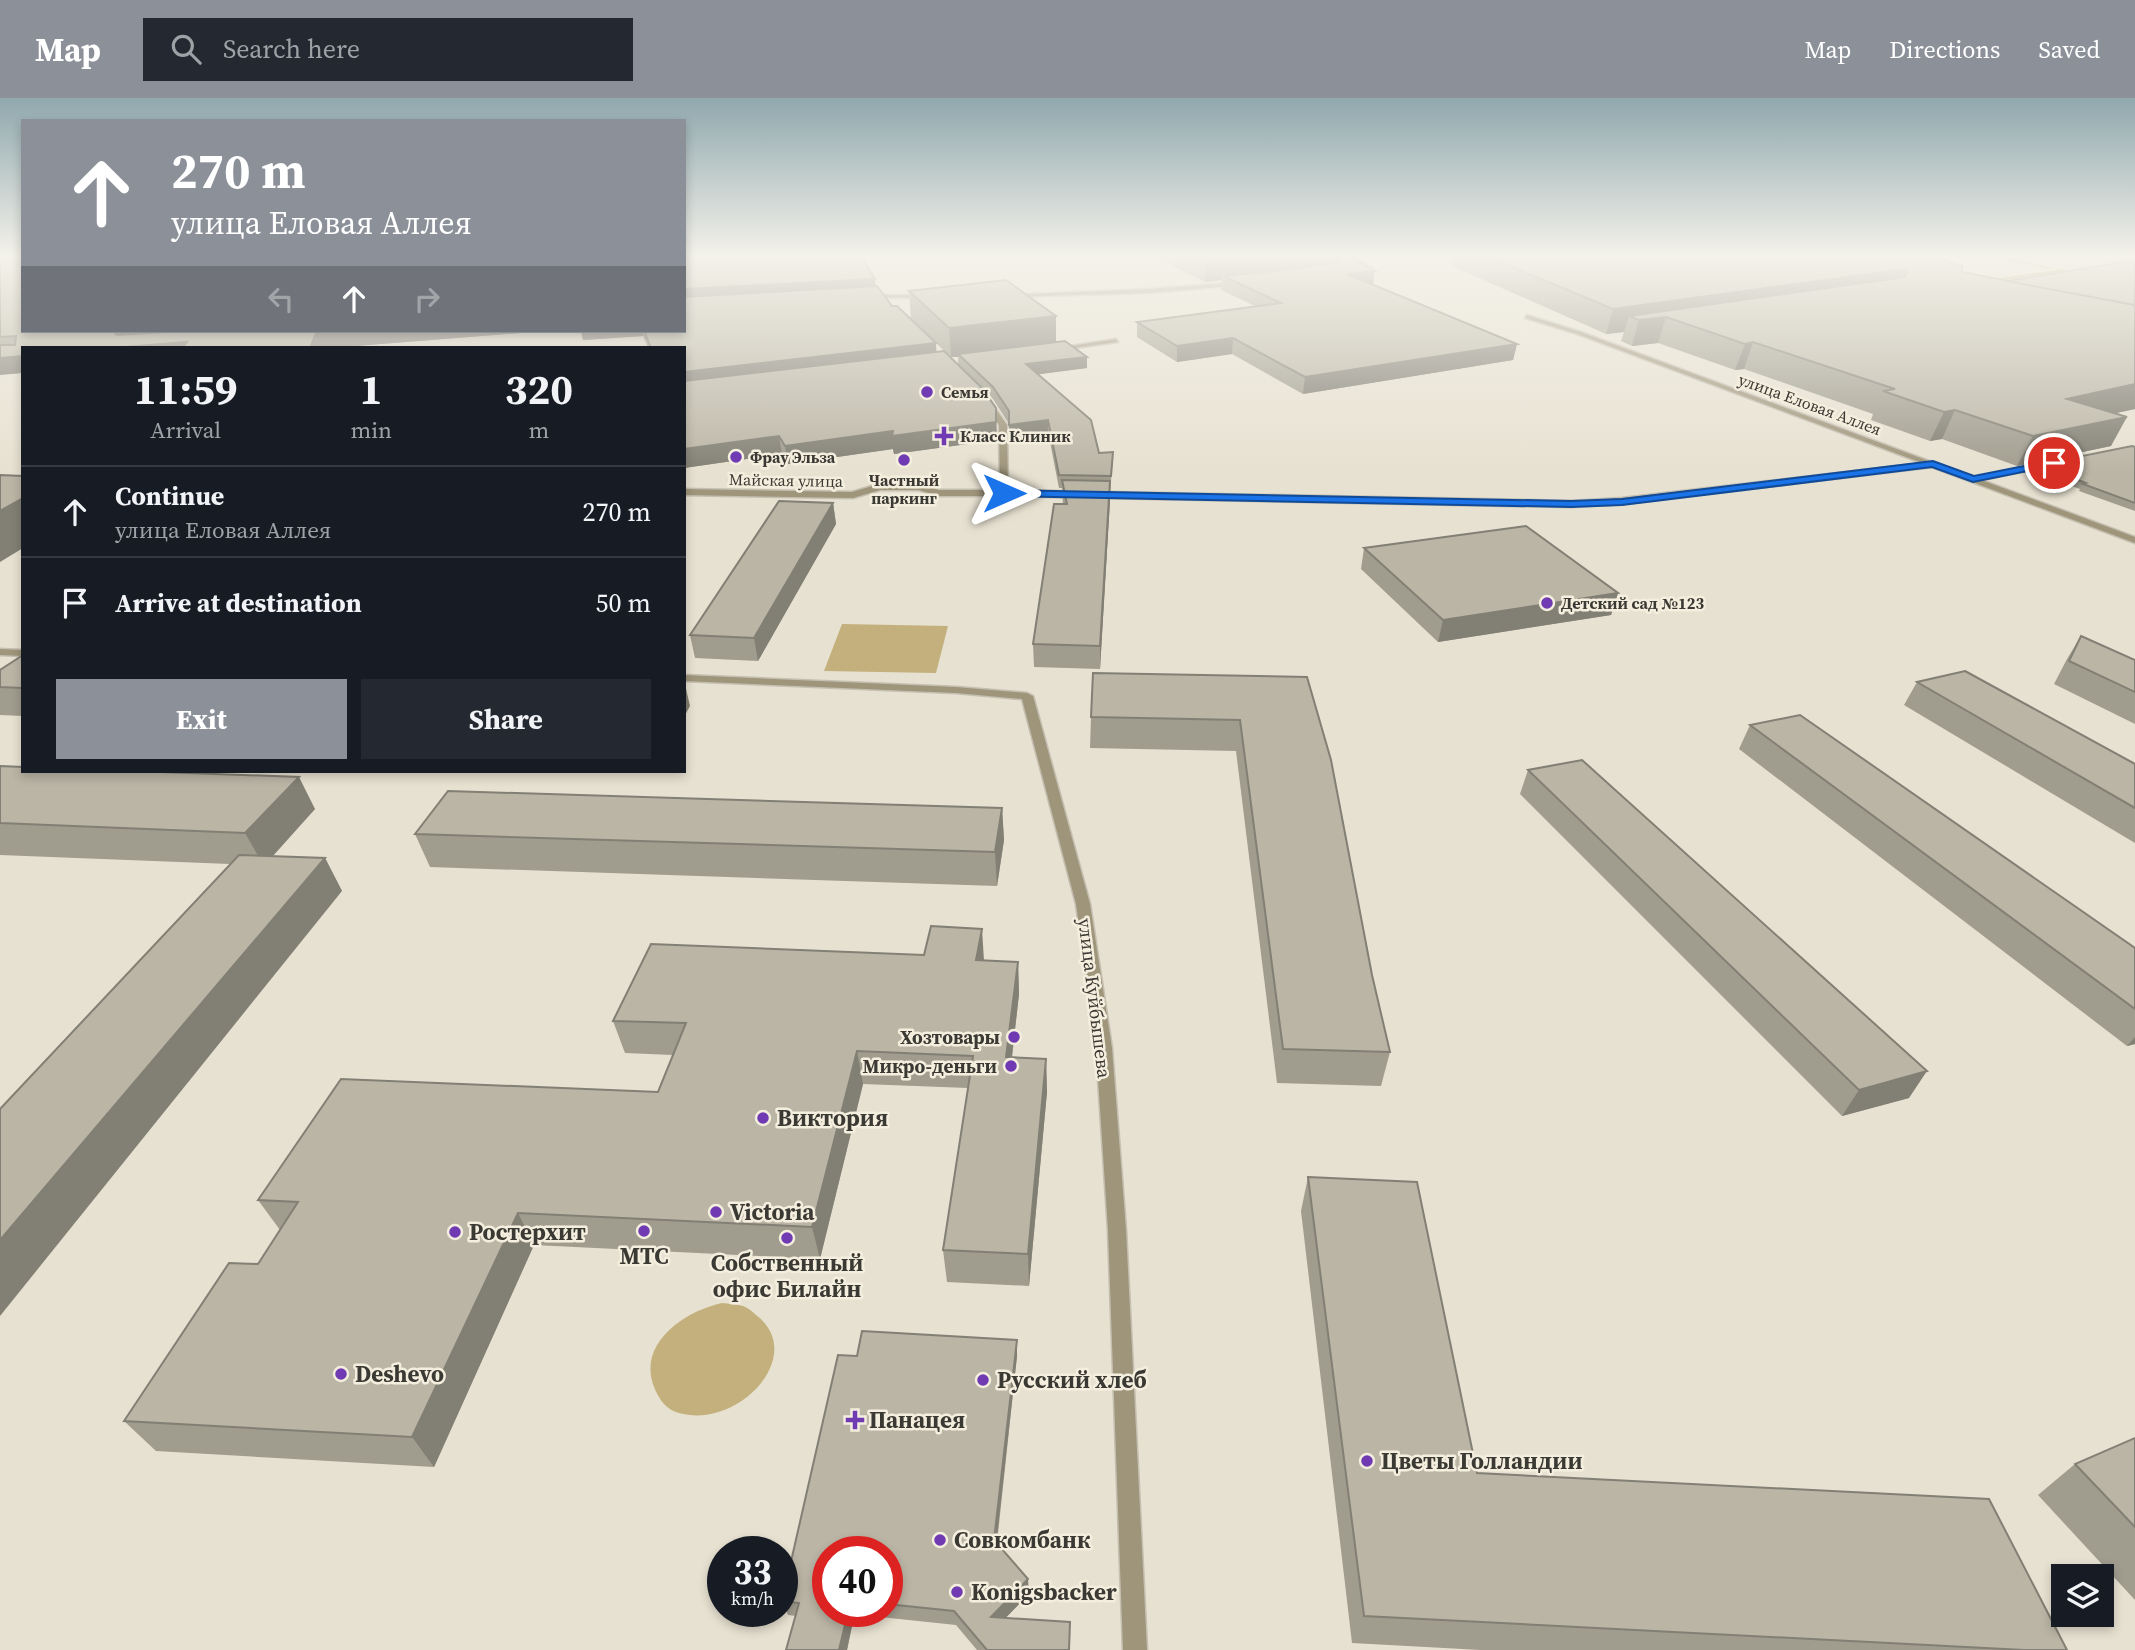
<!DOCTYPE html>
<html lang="en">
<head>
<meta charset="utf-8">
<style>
  :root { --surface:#171b24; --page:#242831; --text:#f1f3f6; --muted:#9ea1a6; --line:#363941; --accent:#8c9099 }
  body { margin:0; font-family:"Source Serif 4",serif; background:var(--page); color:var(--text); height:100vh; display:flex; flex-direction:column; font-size:26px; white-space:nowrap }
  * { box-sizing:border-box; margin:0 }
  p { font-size:23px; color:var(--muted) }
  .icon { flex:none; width:38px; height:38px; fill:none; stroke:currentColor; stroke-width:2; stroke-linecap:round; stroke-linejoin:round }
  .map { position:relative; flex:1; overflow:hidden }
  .panel { position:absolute; left:21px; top:248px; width:665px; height:427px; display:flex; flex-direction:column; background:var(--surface); border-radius:0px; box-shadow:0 4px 10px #0003 }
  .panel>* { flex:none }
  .banner { position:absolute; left:21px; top:21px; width:665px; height:214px; border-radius:0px; box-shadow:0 4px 10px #0003; background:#8c9099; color:#fff; overflow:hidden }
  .fabs { position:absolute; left:2051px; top:1466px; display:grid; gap:14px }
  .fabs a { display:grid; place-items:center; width:63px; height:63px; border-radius:0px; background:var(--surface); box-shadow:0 4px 10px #0003; font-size:35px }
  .speed { position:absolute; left:707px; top:1438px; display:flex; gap:14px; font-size:35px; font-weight:700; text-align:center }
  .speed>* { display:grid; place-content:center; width:91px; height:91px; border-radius:50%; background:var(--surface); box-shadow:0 4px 10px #0003; line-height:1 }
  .speed small { font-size:18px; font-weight:400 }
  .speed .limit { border:10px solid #d22; background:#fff; color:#111 }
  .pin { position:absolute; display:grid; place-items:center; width:60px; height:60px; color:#fff; margin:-30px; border:4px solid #fff; border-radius:50%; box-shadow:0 2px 7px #0007 }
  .me { position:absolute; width:77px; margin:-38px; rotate:90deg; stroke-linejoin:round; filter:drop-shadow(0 0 5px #0008) }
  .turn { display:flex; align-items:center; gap:24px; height:147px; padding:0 35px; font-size:32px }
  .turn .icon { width:91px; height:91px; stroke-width:2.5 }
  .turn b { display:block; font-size:49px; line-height:60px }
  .lanes { display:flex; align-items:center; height:66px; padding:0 35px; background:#0003; justify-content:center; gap:35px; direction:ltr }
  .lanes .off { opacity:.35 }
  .eta { display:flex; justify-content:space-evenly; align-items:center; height:119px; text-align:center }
  .eta b { font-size:42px; font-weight:700; line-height:49px }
  .cta { display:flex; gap:14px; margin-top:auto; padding:14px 35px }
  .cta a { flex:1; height:80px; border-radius:0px; background:var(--accent); color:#fff; font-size:28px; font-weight:700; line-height:80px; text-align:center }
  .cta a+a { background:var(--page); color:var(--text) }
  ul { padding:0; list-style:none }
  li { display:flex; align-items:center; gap:21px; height:91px; padding:0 35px; border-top:2px solid var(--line) }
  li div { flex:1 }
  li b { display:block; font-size:26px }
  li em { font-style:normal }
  header { display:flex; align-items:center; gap:42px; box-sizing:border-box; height:98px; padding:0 35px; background:var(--accent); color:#fff }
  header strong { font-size:33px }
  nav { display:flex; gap:38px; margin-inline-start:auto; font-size:24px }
  .search { width:490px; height:63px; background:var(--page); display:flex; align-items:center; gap:18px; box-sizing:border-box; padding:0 24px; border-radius:0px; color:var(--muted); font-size:26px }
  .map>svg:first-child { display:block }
</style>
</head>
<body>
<header>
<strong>Map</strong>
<div class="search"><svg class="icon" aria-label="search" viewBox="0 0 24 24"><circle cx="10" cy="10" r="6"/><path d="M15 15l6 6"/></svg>Search here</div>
<nav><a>Map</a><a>Directions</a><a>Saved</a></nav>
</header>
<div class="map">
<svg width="2135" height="1552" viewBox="0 0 2135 1552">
  <rect width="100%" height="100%" fill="#e7e1d1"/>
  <!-- green -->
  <g fill="#c4b07c">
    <polygon points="842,526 948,528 936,575 824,573"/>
    <path d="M722,1205C729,1206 736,1206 743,1208C748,1210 752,1213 756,1217C808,1256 739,1332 679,1315C666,1312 659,1301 654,1289C637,1245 685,1213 722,1205Z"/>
  </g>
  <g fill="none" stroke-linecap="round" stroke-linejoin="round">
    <!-- stream -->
    <g fill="#ad9657" fill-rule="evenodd">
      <polygon points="1986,158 1997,158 2052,170 2050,171"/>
      <polygon points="2063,171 2065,173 1982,185 1979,183"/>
    </g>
    <defs>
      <g id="minor">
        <polygon points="1347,158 1353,158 1373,170 1368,171"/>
        <polygon points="1240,184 1242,187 1149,195 1008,199 1005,197 1149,191"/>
        <polygon points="878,197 929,197 932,199 880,200"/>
        <polygon points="1527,217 1581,234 1937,366 1930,368 1577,236 1525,220"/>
        <polygon points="1116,241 1118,244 1054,253 1051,251"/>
        <polygon points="2055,362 2058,362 2058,366 1973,384 1969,381"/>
        <polygon points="879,386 920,386 939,392 1004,392 1008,395 1004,398 938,398 919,392 880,392 853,400 684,397 684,391 852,394"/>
        <polygon points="0,551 23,552 23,558 0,557"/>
        <polygon points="684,577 956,589 1027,595 1033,598 1090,806 1112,950 1126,1132 1147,1552 1123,1552 1108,1132 1096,950 1076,806 1022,601 956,595 684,583"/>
      </g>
      <polygon id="tertiary" points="983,301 989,301 1007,327 1008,392 1571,403 1622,400 1933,364 2135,439 2135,445 1932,369 1622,406 1571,409 1004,398 1000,395 999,327"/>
    </defs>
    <!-- minor casing -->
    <use href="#minor" stroke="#c5bfb1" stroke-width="3"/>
    <!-- tertiary casing -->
    <use href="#tertiary" stroke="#c5bfb1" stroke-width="3"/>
    <!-- minor -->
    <use href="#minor" fill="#9f957b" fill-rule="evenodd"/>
    <!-- tertiary -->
    <use href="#tertiary" fill="#9f957b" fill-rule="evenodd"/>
  </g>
  <!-- wall -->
  <g fill="#a09c8e" fill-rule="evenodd">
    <polygon points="0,158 23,233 545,233 330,250 23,250 0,277"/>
    <polygon points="1153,158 1342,158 1341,164 1373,187 1517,246 1513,262 1303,296 1232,256 1177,264 1137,239 1137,224 1255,208 1221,192 1222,182 1205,184"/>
    <polygon points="1453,158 1929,158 1962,174 2007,183 2135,162 2135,311 2116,315 2111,348 2017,368 1942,341 1930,343 1871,322 1873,316 1744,271 1735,272 1658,245 1632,248 1621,243 1624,234 1606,236 1452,168"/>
    <path d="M875,181L876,188L892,208L911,221L909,193L1056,218V244L1087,270L1038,276L1099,355L1112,367L1100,571L1034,569L1033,546L1063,406L1062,390H1059L1048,334L1010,340L1009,326L993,301L983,290L997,342L894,356L893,351L788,366L782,356L684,370V250H648L643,238L583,242L581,233H684ZM936,245L944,253H936ZM951,259H958V267Z"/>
    <polygon points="2135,349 2135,413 2079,393 2080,391 2033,374 2037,367"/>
    <polygon points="833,405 836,426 758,563 695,560 690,537"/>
    <polygon points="1364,450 1618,495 1611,517 1438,544 1361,471"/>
    <polygon points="2081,538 2135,562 2135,626 2054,586 2067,561"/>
    <polygon points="23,557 23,618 0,617 0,572"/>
    <polygon points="1307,579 1372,877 1390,954 1381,988 1277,985 1236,653 1090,650 1091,619"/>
    <polygon points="1917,584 2135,666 2135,745 1904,607"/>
    <polygon points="1750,627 2135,850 2135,946 2127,948 1739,651"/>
    <polygon points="0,668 315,711 272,758 325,760 342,793 230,766 0,757"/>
    <polygon points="1528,672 1909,1000 1842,1018 1520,696"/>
    <polygon points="1002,710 1004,742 997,788 430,769 415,736"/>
    <polygon points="984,863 1018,864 1019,896 1012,960 1046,961 1047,994 1029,1188 947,1184 943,1152 968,990 863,986 820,1161 534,1147 434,1369 156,1353 124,1323 258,1166 280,1132 258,1102 658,994 673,957 625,955 613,923"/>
    <polygon points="1308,1079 1477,1375 2067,1552 1481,1552 1352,1545 1301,1113"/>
    <path d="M1017,1242V1258L997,1445L1029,1496L1005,1520L1070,1538L1069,1552H977L956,1527L861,1517L859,1523H853L847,1552H786L796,1518L788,1517L782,1503L857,1258ZM887,1454V1514H828Z"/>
    <polygon points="2135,1340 2135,1502 2038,1397 2075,1366"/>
  </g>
  <!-- shaded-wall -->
  <g fill="#827f74">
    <polygon points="1207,158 1342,158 1340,170 1223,178 1222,182 1205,184"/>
    <polygon points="1905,171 1896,194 1666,219 1658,245 1632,248 1639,222 1629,218 1624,234 1606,236 1613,211"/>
    <polygon points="1375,173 1373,187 1347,176"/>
    <polygon points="875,181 876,195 684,205 684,191"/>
    <polygon points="1056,218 1056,247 958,256 958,259 951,259 949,230"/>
    <polygon points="116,233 316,233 187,244 190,250 113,250 115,235"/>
    <polygon points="349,233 545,233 330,250 310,250 316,235"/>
    <polygon points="581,233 642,233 643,238 583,242"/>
    <polygon points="1233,240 1232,256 1177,264 1177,248"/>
    <polygon points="1753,244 1744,271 1735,272 1745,246"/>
    <polygon points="936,245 937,261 684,291 684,274"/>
    <polygon points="1517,246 1513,262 1303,296 1305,279"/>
    <polygon points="23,258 23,275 0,277 0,260"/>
    <polygon points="1087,259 1087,270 1026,278 1026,266"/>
    <polygon points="2135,286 2135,311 2052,329 2067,301"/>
    <polygon points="996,310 997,342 894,356 893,351 788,366 785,348"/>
    <polygon points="1955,312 1942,341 1930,343 1944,314"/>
    <polygon points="2127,319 2111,348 2017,368 2033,338"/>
    <polygon points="1048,322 1048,334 1010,340 1009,327"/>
    <polygon points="779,338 782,356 684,370 684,351"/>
    <polygon points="1110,383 1110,403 1100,571 1100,548"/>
    <polygon points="23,400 23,450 0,464 0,413"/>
    <polygon points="833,405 836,426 758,563 754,540"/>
    <polygon points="1618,495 1611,517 1438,544 1443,522"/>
    <polygon points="684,582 690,608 684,619"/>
    <polygon points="299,679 315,711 264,768 245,735"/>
    <polygon points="1002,710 1004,742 997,788 995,754"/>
    <polygon points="325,760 342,793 0,1218 0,1142"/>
    <polygon points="982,831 984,863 976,862"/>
    <polygon points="1018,864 1019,896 1008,992 1006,959"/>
    <polygon points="2135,939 2135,946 2127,948"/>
    <polygon points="857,953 863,986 820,1161 812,1129"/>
    <polygon points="1046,961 1047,994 1029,1188 1028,1156"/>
    <polygon points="1927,973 1909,1000 1842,1018 1859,992"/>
    <polygon points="518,1115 534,1147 434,1369 412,1339"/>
    <polygon points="1017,1242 1017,1258 995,1457 994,1442"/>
    <polygon points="1028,1481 1029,1496 993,1533 991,1519"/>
    <polygon points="848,1514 851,1514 853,1523 847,1552 839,1552"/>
    <polygon points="856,1514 859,1514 861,1517 859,1523"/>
  </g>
  <!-- building -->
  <g fill="#bab5a5" stroke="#827f74" stroke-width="2">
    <polygon points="0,158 23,158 23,233 116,233 115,235 117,237 182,233 349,233 316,235 310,250 182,250 187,244 112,250 23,250 23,258 0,260 0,247 15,247 16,238 0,239"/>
    <polygon points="684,158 861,158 875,181 684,191"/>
    <polygon points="1486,158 1929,158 1962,168 1962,174 2135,207 2135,286 2067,301 2127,319 2033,338 1955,312 1944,314 1883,293 1895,291 1753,244 1745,246 1666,219 1639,222 1629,218 1904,179 1908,173 1905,171 1613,211"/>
    <polygon points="1354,162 1375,173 1347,176 1517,246 1305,279 1233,240 1177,248 1137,224 1281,205 1223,178 1277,173"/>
    <polygon points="2135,162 2135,207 2007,183"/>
    <polygon points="1006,182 1056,218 949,230 909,193"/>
    <polygon points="877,188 892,208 897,208 936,245 684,274 684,250 651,250 644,233 684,233 684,199"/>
    <polygon points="1065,243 1087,259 1026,266 1091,322 1099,355 1113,354 1111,378 1059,377 1048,322 1009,327 1009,313 993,289 958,256"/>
    <polygon points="944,253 982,290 996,310 996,324 892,338 893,333 785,348 779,338 684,351 684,283"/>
    <polygon points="2132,348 2135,349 2135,405 2083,386 2086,385 2037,367"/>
    <polygon points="0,377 23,378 23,400 0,413"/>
    <polygon points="1062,382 1110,383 1100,548 1033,546 1054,406 1067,406"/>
    <polygon points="779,403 833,405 754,540 690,537"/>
    <polygon points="1526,428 1618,495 1443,522 1364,450"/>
    <polygon points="2081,538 2135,562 2135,594 2069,563"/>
    <polygon points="23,557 23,590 0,589 0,572"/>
    <polygon points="1965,573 2135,666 2135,710 1917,584"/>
    <polygon points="1093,575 1307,579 1331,662 1372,877 1390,954 1283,951 1240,622 1091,619"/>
    <polygon points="1800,617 2135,850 2135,911 1750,627"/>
    <polygon points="1582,662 1927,973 1859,992 1528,672"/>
    <polygon points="0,668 23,669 23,674 161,674 299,679 245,735 0,725"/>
    <polygon points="448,693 1002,710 995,754 415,736"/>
    <polygon points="239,757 325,760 0,1142 0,1011"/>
    <polygon points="931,828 982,831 976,862 1018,864 1006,959 1046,961 1028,1156 943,1152 973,958 857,953 812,1129 518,1115 412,1339 124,1323 229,1165 258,1166 298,1104 258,1102 341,981 658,994 686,925 613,923 651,846 924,857"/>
    <polygon points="1308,1079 1417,1084 1477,1375 1989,1401 2067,1552 2024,1552 1364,1518"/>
    <polygon points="862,1233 1017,1242 994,1442 1028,1481 991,1519 1070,1524 1069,1552 987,1552 954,1513 887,1506 887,1454 828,1454 828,1514 848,1514 839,1552 786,1552 799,1505 782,1503 838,1257 857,1258"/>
    <polygon points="2135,1340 2135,1429 2075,1366"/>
  </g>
  <!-- sky -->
  <linearGradient id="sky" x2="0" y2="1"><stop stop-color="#90a8ae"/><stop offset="0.42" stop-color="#f4f2ea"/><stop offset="1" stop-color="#f4f2ea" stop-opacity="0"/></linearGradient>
  <rect width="2135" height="376" fill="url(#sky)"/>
  <!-- route -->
  <polygon fill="#1a73e8" stroke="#114b97" stroke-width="2" points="2054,362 2059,365 2057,367 1973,384 1932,369 1622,407 1571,409 1004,398 999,395 1004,392 1571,403 1622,401 1933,363 1974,378"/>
  <!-- markers -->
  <g fill="#703bb2" stroke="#f4eede" stroke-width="2.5">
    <circle cx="927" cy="294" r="7"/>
    <path d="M940.5 327.5h7v7h7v7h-7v7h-7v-7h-7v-7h7z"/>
    <circle cx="736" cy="359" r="7"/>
    <circle cx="904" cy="362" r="7"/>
    <circle cx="1547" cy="505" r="7"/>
    <circle cx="1014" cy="939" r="7"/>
    <circle cx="1011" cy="968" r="7"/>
    <circle cx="763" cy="1020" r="7"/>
    <circle cx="716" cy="1114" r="7"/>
    <circle cx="644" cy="1133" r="7"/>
    <circle cx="455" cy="1134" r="7"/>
    <circle cx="787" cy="1140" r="7"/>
    <circle cx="341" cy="1276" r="7"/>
    <circle cx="983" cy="1282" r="7"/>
    <path d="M851.5 1311.5h7v7h7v7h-7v7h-7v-7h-7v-7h7z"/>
    <circle cx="1367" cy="1363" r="7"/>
    <circle cx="940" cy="1442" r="7"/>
    <circle cx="957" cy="1494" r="7"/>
  </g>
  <g text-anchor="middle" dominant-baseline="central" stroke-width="5" stroke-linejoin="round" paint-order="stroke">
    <!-- far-poi labels -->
    <g font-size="16" font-weight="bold" fill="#3b3933" stroke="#f4eede" text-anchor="start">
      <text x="941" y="294">Семья</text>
      <text x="960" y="338">Класс Клиник</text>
      <text x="750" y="359">Фрау Эльза</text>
      <text x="904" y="382" text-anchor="middle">Частный<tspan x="904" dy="18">паркинг</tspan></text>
      <text x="1561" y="505">Детский сад №123</text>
    </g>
    <!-- far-street labels -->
    <g font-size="16" fill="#3b3933" stroke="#f4eede">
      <text transform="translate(1810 306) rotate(20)">улица Еловая Аллея</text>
      <text transform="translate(786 382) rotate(1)">Майская улица</text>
    </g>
    <!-- street labels -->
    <g font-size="19" fill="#3b3933" stroke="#f4eede">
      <text transform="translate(1095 900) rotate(83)">улица Куйбышева</text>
    </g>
    <!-- poi labels -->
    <g font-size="19" font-weight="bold" fill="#3b3933" stroke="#f4eede" text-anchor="end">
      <text x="1000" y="939">Хозтовары</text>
      <text x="997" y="968">Микро-деньги</text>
    </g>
    <!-- near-poi labels -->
    <g font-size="23" font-weight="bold" fill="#3b3933" stroke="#f4eede" text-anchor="start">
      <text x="777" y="1020">Виктория</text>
      <text x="730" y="1114">Victoria</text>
      <text x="469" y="1134">Ростерхит</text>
      <text x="644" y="1158" text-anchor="middle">МТС</text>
      <text x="787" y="1165" text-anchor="middle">Собственный<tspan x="787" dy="26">офис Билайн</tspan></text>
      <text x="355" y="1276">Deshevo</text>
      <text x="997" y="1282">Русский хлеб</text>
      <text x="869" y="1322">Панацея</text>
      <text x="1381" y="1363">Цветы Голландии</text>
      <text x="954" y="1442">Совкомбанк</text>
      <text x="971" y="1494">Konigsbacker</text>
    </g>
  </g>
</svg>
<div class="fabs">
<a><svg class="icon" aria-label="layers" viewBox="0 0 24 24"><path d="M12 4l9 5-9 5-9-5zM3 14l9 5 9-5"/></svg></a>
</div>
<div class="speed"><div>33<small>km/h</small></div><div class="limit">40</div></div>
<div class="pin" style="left:2054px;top:365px;background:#d93025"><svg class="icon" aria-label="arrive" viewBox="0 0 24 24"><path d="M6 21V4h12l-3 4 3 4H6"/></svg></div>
<svg class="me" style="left:1004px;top:395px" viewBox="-20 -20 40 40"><path d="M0-17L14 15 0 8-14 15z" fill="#1a73e8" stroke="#fff" stroke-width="4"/></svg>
<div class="banner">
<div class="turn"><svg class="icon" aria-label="ahead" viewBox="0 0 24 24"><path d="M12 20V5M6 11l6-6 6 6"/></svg><div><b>270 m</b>улица Еловая Аллея</div></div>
<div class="lanes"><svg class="icon off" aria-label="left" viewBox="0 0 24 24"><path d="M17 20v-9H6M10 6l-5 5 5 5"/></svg><svg class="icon" aria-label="ahead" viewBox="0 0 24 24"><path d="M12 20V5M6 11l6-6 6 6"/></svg><svg class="icon off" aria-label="right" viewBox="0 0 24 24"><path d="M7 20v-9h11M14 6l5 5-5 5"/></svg></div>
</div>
<section class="panel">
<div class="eta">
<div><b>11:59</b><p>Arrival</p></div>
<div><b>1</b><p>min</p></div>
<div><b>320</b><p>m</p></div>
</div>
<ul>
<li><svg class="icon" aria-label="ahead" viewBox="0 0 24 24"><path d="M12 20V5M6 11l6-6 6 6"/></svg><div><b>Continue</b><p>улица Еловая Аллея</p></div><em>270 m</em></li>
<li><svg class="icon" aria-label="arrive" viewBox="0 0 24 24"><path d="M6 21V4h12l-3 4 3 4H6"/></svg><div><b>Arrive at destination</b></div><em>50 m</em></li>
</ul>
<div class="cta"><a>Exit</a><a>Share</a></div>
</section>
</div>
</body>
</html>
